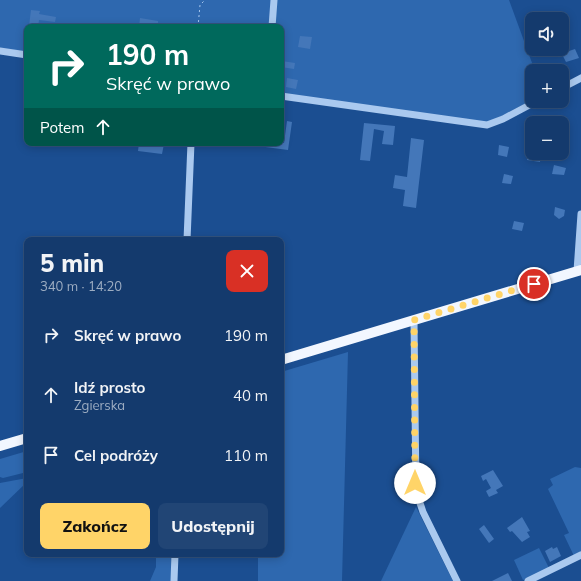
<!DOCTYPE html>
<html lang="pl">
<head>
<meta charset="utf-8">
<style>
  :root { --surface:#143a6d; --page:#214575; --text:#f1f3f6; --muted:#9dadc2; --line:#335480; --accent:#ffd468 }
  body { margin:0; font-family:Mulish,sans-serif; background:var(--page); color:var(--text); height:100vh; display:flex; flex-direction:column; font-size:15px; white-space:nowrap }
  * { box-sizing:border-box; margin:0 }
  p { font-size:13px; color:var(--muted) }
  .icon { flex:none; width:22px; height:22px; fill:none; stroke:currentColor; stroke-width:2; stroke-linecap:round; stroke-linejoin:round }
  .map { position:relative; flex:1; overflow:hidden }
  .sheet { position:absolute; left:24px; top:237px; width:260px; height:320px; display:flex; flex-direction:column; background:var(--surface); border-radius:8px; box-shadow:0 2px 10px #0003,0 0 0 1px var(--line) }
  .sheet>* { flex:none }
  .top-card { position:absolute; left:24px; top:24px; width:260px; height:122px; border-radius:8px; box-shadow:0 2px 10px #0003,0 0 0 1px var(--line); background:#00695c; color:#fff; overflow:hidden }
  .fabs { position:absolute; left:525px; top:12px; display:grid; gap:8px }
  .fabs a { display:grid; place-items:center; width:44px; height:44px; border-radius:8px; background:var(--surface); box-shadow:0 2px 10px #0003,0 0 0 1px var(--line); font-size:20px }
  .pin { position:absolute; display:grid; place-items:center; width:34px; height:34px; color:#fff; margin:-17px; border:2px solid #fff; border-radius:50%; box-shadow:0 1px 4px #0007 }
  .me { position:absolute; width:44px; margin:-22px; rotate:0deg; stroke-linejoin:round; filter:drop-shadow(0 0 3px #0008) }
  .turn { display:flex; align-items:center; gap:14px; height:84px; padding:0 16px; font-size:18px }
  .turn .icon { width:52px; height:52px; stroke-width:2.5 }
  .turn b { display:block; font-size:28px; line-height:34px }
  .then { display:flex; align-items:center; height:38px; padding:0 16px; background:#0003; gap:8px; font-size:15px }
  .round { display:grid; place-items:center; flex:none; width:42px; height:42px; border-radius:8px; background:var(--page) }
  .overview { display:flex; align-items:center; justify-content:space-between; height:68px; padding:0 16px }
  h1 { font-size:24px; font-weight:800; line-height:30px }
  .cta { display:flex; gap:8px; margin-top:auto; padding:8px 16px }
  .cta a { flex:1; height:46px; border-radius:8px; background:var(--accent); color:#111; font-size:16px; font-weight:800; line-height:46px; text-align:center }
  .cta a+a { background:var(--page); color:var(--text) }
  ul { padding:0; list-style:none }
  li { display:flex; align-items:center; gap:12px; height:60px; padding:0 16px }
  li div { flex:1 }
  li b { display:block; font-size:15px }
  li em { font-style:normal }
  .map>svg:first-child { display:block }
</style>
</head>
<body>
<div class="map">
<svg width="581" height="581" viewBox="0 0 581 581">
  <rect width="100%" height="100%" fill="#1b4e91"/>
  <!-- green -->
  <g fill="#2e68af">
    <polygon points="0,0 509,0 535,71 532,71 532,100 488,123 281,94 281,27 27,27 27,52 0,48"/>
    <polygon points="348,352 342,581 258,581 258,554 281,554 281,372"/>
    <polygon points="27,451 27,472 3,478 0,477 0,459"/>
    <polygon points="575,467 581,468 581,552 574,556 564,535 569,533 548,489 553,485 550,479"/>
    <polygon points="27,478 27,482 0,508 0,483"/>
    <polygon points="416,507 453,581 381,581"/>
    <polygon points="539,548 549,568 523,580 514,560"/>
    <polygon points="156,554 172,554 171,581 150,581 156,567"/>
  </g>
  <!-- building -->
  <g fill="#4477b9">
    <polygon points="31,10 40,11 39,14 56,17 55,22 39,20 38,27 29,26"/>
    <polygon points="140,18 158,21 158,27 139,27"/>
    <polygon points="300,36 312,37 310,49 298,47"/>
    <polygon points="575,49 579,58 566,62 563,56 567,54 566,52"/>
    <polygon points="282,61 295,63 294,69 281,67"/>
    <polygon points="287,78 298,80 296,89 286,87"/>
    <polygon points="287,121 292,122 288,150 258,146 258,143 284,143"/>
    <polygon points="364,123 395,126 393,145 382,144 384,131 374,129 370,161 360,160"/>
    <polygon points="411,138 424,140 416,208 403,206 405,190 393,188 395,175 407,177"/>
    <polygon points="139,143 164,144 162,154 138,151"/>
    <polygon points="499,145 509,147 507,157 498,155"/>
    <polygon points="529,146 532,153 541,155 540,162 527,160"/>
    <polygon points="554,165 566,168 564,175 552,174"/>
    <polygon points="504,174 513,176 511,184 502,183"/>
    <polygon points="555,207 565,210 564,216 559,219 554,215"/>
    <polygon points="514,221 524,223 522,231 512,229"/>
    <polygon points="493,470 503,486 496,490 498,493 489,497 486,491 491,488 486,479 483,481 481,476"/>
    <polygon points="522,517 530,531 527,532 530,537 522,542 512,531 510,532 507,528"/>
    <polygon points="484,525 494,539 489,543 479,529"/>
    <polygon points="552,547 553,549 557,547 561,556 550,562 545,551"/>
    <polygon points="508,573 512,581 492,581"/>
  </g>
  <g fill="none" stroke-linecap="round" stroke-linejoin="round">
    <!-- path -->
    <polyline stroke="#aac9ef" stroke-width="1" stroke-dasharray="2 3" stroke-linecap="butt" points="198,27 200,5 205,0"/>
    <!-- minor -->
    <g stroke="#aac9ef" stroke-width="7">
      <polyline points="272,27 274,0"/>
      <polyline points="0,51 27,55"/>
      <polyline points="562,88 581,78"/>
      <polyline points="281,96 487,125 503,119 537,101"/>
      <polyline points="187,240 191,143"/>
      <polyline points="577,271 581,214"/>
      <polyline points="414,321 416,491 423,512 457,581"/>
      <polyline points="174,581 175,554"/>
      <polyline points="528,581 581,555"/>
    </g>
    <!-- major -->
    <g stroke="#f2f7ff" stroke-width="10">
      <polyline points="281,360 581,270"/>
      <polyline points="0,446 27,438"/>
    </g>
  </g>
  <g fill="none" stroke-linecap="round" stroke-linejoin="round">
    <!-- route -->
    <polyline stroke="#ffd468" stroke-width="7" stroke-dasharray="0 12.6" points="415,483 414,320 534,284"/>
  </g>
</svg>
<div class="fabs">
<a><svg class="icon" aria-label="sound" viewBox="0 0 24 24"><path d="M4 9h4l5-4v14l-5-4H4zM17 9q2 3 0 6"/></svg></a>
<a>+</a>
<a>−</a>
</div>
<div class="pin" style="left:534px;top:284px;background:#d93025"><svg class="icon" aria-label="arrive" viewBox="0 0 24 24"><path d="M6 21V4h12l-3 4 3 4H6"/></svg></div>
<svg class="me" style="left:415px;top:483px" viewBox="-20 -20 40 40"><circle r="19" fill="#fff"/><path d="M0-13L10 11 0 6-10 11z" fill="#ffd468"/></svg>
<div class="top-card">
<div class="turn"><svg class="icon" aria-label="right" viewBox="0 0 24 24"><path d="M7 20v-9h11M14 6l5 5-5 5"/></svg><div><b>190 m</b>Skręć w prawo</div></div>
<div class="then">Potem<svg class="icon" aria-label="ahead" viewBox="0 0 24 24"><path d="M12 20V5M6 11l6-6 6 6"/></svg></div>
</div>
<section class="sheet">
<div class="overview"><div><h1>5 min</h1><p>340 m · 14:20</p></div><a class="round" style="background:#d93025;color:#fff"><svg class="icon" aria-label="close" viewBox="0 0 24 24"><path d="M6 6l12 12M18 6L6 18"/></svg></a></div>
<ul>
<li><svg class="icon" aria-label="right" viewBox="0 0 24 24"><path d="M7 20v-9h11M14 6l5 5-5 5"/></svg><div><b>Skręć w prawo</b></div><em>190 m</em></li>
<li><svg class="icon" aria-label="ahead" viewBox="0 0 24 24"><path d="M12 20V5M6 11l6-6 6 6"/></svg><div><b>Idź prosto</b><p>Zgierska</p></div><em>40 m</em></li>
<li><svg class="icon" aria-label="arrive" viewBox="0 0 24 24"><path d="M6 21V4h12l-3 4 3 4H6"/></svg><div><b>Cel podróży</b></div><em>110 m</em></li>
</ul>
<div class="cta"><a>Zakończ</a><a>Udostępnij</a></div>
</section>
</div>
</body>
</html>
